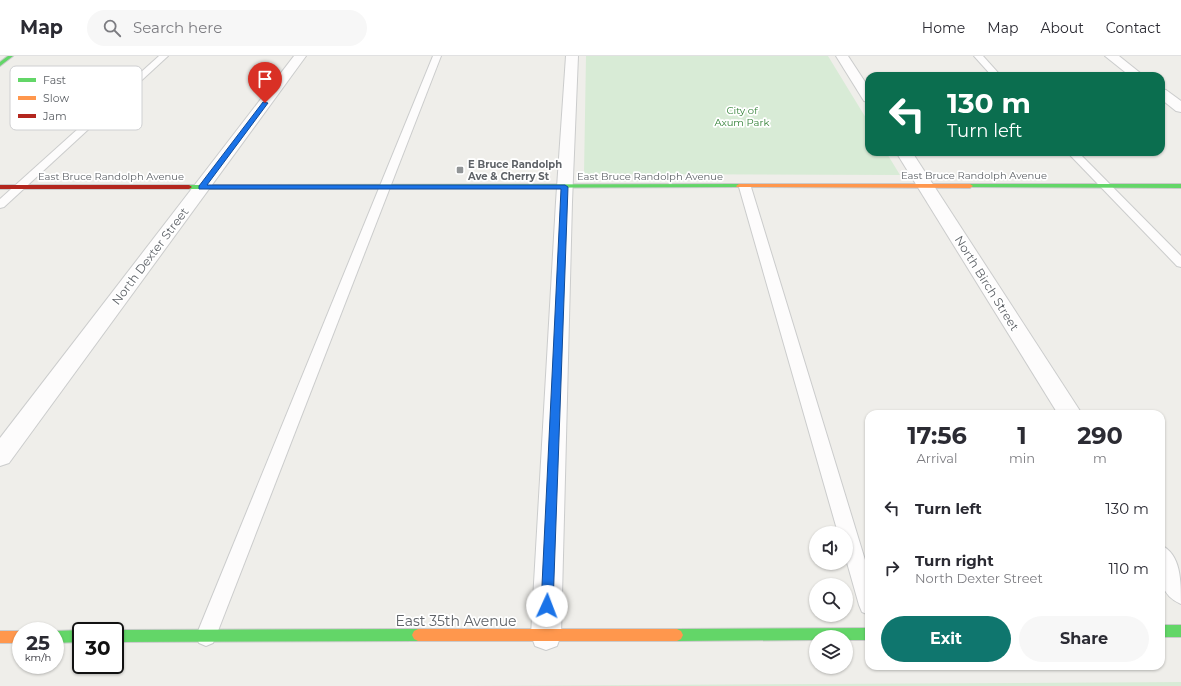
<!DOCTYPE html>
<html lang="en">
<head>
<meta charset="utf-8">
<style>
  :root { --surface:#fff; --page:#f7f7f7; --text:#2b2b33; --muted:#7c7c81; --line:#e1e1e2; --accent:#0f766e }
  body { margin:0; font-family:Montserrat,sans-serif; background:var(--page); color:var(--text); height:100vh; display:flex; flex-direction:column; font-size:15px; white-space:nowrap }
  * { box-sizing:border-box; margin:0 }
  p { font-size:13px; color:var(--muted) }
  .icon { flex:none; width:22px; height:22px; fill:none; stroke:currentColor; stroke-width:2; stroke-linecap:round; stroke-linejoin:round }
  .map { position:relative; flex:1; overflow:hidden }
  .details { position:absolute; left:865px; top:354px; width:300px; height:260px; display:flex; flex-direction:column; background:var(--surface); border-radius:12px; box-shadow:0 1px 3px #0004 }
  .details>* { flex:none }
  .guide { position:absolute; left:865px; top:16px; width:300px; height:84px; border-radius:12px; box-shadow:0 1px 3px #0004; background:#0b6e4f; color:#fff; overflow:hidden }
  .fabs { position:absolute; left:809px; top:470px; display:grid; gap:8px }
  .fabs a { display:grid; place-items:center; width:44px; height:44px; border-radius:50%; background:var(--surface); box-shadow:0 1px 3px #0004; font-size:20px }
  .speed { position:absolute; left:12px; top:566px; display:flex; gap:8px; font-size:20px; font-weight:700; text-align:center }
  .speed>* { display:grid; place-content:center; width:52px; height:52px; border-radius:50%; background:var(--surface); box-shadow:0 1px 3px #0004; line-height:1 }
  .speed small { font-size:10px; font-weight:400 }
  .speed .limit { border:2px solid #111; border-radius:6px; background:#fff; color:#111 }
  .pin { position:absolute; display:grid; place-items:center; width:34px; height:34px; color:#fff; margin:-41px -17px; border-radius:50% 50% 50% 0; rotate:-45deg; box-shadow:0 0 4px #0007 }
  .pin .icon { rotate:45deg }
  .me { position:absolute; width:44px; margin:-22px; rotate:2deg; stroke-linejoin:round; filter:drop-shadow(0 0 3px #0008) }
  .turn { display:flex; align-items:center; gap:14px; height:84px; padding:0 16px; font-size:18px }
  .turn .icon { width:52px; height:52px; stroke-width:2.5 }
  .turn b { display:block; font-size:28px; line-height:34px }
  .eta { display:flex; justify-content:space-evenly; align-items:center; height:68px; text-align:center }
  .eta b { font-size:24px; font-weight:700; line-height:28px }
  .action { display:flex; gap:8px; margin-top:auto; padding:8px 16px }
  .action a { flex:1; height:46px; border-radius:24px; background:var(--accent); color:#fff; font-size:16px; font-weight:700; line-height:46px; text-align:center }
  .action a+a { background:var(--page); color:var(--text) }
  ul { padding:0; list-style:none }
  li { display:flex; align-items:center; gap:12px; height:60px; padding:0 16px }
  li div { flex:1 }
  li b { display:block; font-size:15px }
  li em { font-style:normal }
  header { display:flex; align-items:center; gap:24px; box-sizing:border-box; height:56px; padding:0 20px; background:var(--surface); border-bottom:1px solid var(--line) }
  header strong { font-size:19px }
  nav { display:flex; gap:22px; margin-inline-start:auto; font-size:14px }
  .search { width:280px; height:36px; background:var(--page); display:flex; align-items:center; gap:10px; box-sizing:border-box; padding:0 14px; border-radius:22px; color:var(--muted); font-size:15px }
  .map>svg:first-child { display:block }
</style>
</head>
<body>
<header>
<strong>Map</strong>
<div class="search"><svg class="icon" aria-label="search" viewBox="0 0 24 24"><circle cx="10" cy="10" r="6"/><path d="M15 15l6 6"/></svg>Search here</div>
<nav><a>Home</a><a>Map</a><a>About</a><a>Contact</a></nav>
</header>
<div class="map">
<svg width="1181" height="630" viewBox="0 0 1181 630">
  <rect width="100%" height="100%" fill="#efeeea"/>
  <!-- green -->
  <g fill="#d8ebd6">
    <polygon points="586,0 828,0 869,67 869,96 886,96 900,119 584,118"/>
    <polygon points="1181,626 1181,630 470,630"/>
  </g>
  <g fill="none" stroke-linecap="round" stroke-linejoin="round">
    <defs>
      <g id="lane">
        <polygon points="159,0 168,0 4,151 0,152 0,143"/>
        <polygon points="433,0 441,0 216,580 213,587 206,590 199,587 196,580"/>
        <polygon points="974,0 983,0 1001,20 992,20"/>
        <polygon points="1067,96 1078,96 1181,200 1181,211 1177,210"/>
        <polygon points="745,128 751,131 869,517 869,559 862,556 859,549 846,503 846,477 838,477 739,131"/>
      </g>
      <g id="street">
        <polygon points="294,0 306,0 9,407 0,410 0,382"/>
        <polygon points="566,0 578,0 572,146 561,579 557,590 546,594 535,590 531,579 556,146"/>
        <polygon points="836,0 848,0 869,32 869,46 864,45"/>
        <polygon points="1105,0 1119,0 1144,20 1130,20"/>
        <polygon points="1161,33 1166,34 1181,45 1181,56 1176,55 1161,43"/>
        <polygon points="896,96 912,96 1082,358 1058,358"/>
        <path d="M1161,489C1181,499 1181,524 1181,548C1155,537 1161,513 1161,489Z"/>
      </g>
      <g id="fast">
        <polygon points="8,0 13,0 0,10 0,6"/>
        <polygon points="739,128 742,130 741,131 189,133 186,131 189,129"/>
        <polygon points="970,128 1181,128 1181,132 968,131 967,130"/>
        <rect x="1161" y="569" width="20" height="12"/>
        <polygon points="869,572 869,584 846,584 846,581 816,581 816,584 677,585 673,583 671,579 673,575 677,573"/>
        <polygon points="418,573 422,575 424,579 422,583 418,585 115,586 115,575 112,575 115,574"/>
        <polygon points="81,574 84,575 81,575 81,586 55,587 55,575"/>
      </g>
      <g id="slow">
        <polygon points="739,128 970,128 973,130 970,132 737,131 736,130"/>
        <polygon points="418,573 677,573 681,575 683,579 681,583 677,585 418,585 414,583 412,579 414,575"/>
        <rect x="0" y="575" width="21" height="12"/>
      </g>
      <polygon id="jam" points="0,129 189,129 192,131 189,133 0,133"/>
    </defs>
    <!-- lane casing -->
    <use href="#lane" stroke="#cbcccc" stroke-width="2"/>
    <!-- street casing -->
    <use href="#street" stroke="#cbcccc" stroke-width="2"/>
    <!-- fast casing -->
    <use href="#fast" stroke="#cacacb" stroke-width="2"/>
    <!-- slow casing -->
    <use href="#slow" stroke="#cacacb" stroke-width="2"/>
    <!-- jam casing -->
    <use href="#jam" stroke="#cacacb" stroke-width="2"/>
    <!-- lane -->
    <use href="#lane" fill="#fdfcfc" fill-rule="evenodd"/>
    <!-- street -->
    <use href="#street" fill="#fdfcfc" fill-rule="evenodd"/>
    <!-- fast -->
    <use href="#fast" fill="#63d668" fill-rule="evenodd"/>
    <!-- slow -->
    <use href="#slow" fill="#ff974d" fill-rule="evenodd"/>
    <!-- jam -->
    <use href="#jam" fill="#b3261e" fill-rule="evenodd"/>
  </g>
  <!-- route -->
  <polygon fill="#1a73e8" stroke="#114b97" points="263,46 268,47 207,129 565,129 568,131 553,550 552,554 547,556 543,554 541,550 561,133 199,133 199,130"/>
  <!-- markers -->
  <rect fill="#919496" stroke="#fff" stroke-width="1.5" x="456" y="110" width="8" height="8" rx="2"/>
  <g text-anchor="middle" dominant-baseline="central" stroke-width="3.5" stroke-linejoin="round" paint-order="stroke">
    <!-- far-park labels -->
    <g font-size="10" fill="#348238" stroke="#fff">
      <text x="742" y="54">City of<tspan x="742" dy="12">Axum Park</tspan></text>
    </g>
    <!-- far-poi labels -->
    <g font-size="10" font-weight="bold" fill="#5f6368" stroke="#fff" text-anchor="start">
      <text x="468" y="108">E Bruce Randolph<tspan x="468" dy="12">Ave &amp; Cherry St</tspan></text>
    </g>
    <!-- far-street labels -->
    <g font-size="10" fill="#5f6368" stroke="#fff">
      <text x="974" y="119">East Bruce Randolph Avenue</text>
      <text x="111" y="120">East Bruce Randolph Avenue</text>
      <text x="650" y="120">East Bruce Randolph Avenue</text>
    </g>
    <!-- street labels -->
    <g font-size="12" fill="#5f6368" stroke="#fff">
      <text transform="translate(150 200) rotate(-53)">North Dexter Street</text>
      <text transform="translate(987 227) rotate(58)">North Birch Street</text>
    </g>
    <!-- near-street labels -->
    <g font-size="14" fill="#5f6368" stroke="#fff">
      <text x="456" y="565">East 35th Avenue</text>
    </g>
  </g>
  <!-- legend -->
  <rect x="10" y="10" width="132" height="64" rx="6" fill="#fff" stroke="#cfd0d2" stroke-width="1"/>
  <rect x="18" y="22" width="18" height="4" fill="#63d668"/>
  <rect x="18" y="40" width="18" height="4" fill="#ff974d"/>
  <rect x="18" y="58" width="18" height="4" fill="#b3261e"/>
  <g font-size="11" fill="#5f6368">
    <text x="43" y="28">Fast</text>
    <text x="43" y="46">Slow</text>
    <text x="43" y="64">Jam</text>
  </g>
</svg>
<div class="fabs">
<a><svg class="icon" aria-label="sound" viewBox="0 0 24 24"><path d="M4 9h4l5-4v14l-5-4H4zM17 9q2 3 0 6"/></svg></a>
<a><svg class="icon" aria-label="search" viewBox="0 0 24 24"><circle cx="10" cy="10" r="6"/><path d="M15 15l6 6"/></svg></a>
<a><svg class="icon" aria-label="layers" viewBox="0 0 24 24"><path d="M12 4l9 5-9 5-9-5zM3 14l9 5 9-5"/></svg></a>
</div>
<div class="speed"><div>25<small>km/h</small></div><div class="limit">30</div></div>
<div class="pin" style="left:265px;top:47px;background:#d93025"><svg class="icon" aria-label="arrive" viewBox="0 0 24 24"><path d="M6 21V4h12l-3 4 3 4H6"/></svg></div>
<svg class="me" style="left:547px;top:550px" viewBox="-20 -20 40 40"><circle r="19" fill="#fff"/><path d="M0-13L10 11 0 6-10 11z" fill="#1a73e8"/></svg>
<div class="guide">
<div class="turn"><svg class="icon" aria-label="left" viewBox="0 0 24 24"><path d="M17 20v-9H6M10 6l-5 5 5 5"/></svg><div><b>130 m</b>Turn left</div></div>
</div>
<section class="details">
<div class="eta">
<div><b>17:56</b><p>Arrival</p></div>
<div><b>1</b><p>min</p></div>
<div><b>290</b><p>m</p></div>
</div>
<ul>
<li><svg class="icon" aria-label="left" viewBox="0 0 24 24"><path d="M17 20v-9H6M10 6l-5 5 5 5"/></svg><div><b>Turn left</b></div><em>130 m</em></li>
<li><svg class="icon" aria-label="right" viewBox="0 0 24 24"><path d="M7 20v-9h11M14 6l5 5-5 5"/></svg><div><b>Turn right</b><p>North Dexter Street</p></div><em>110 m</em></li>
</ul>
<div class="action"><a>Exit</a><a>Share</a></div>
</section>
</div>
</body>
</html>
